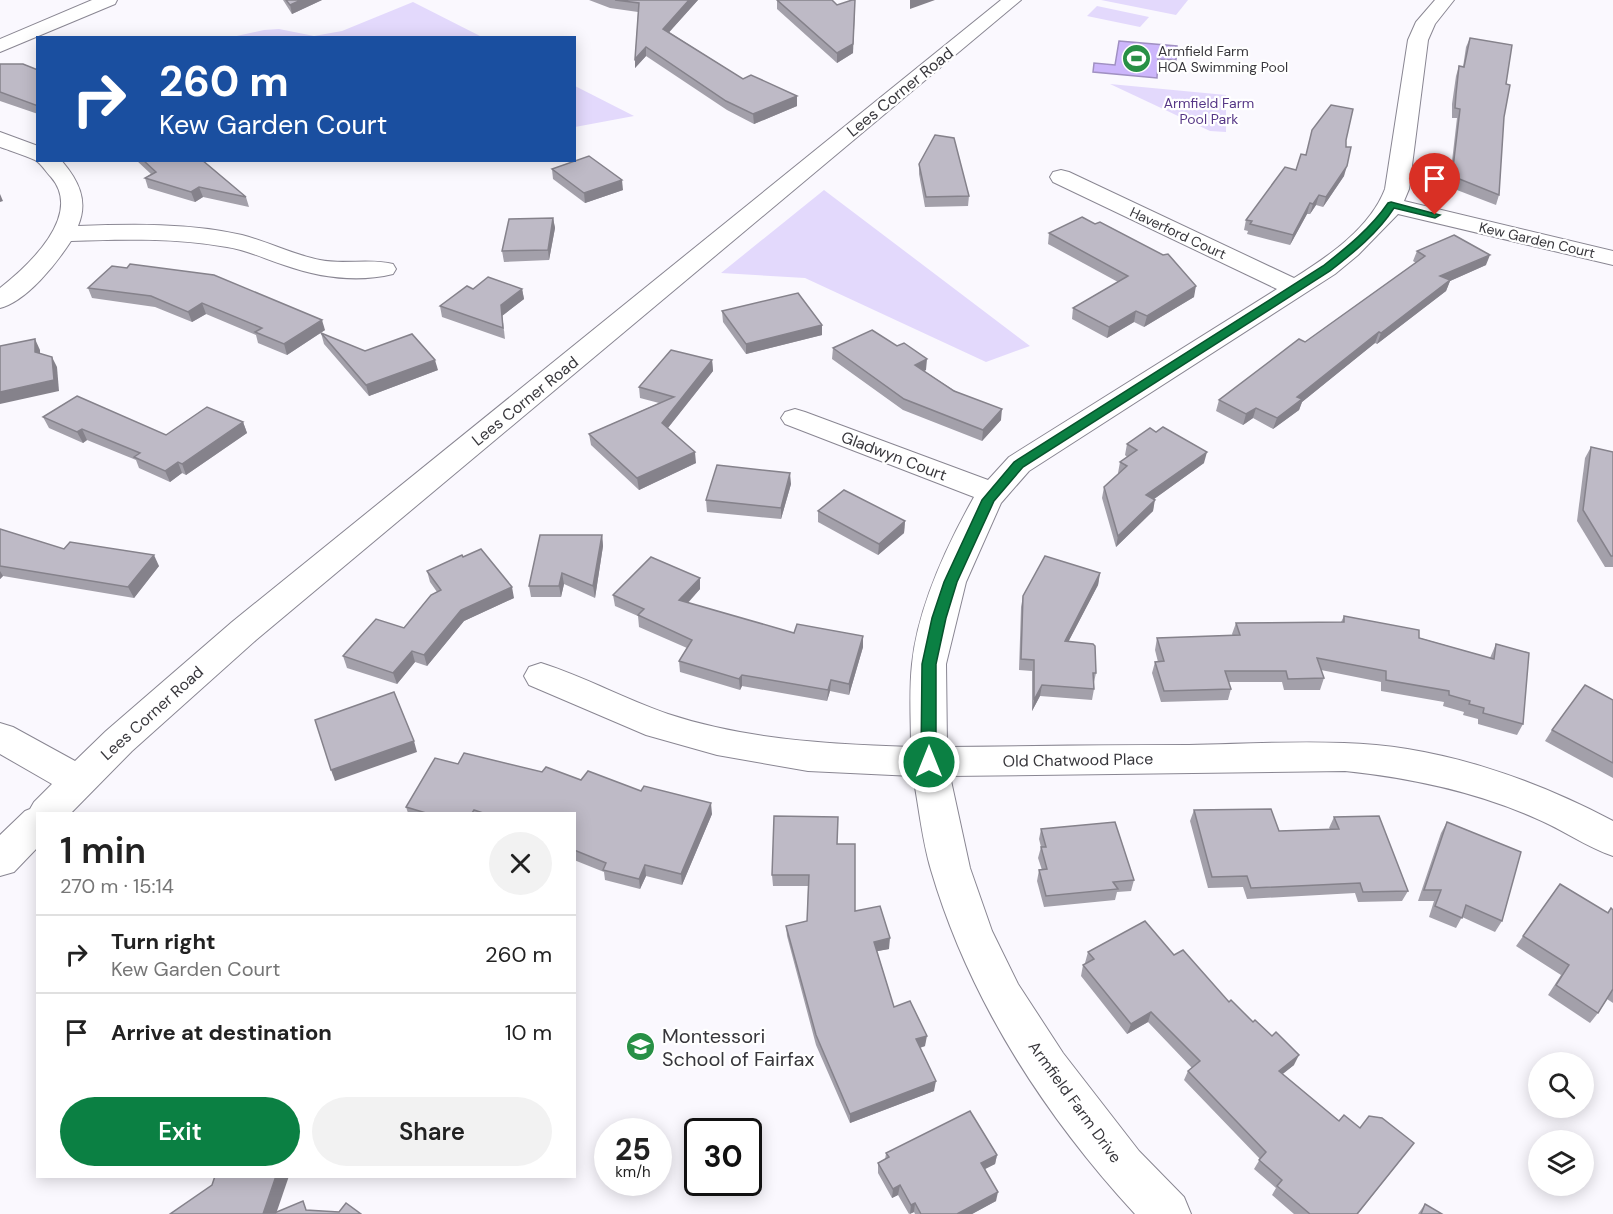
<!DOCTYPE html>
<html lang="en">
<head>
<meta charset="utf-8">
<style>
  :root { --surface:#fff; --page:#f2f2f2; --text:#222; --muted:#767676; --line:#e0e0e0; --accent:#0b8043 }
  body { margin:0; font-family:"DM Sans",sans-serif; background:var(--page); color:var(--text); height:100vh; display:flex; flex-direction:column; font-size:22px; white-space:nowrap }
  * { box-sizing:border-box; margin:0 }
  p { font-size:20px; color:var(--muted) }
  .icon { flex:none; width:33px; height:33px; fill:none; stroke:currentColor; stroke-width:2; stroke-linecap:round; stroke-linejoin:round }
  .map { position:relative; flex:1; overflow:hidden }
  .sheet { position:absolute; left:36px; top:812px; width:540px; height:366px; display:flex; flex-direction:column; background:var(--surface); border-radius:0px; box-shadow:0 3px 15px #0003 }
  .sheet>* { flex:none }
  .banner { position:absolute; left:36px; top:36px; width:540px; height:126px; border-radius:0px; box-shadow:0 3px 15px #0003; background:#1a4fa0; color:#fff; overflow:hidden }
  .fabs { position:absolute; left:1528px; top:1052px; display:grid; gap:12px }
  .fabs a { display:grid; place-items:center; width:66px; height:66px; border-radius:50%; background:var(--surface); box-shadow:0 3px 15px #0003; font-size:30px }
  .speed { position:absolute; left:594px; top:1118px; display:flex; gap:12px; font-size:30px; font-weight:700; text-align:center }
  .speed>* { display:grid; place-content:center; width:78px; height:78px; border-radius:50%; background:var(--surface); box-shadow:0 3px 15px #0003; line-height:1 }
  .speed small { font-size:15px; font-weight:400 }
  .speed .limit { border:3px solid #111; border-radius:9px; background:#fff; color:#111 }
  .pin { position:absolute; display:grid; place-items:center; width:51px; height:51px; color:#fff; margin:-62px -26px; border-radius:50% 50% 50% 0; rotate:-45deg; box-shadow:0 0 6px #0007 }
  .pin .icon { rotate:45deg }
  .me { position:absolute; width:66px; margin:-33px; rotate:0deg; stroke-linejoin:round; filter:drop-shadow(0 0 4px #0008) }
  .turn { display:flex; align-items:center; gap:21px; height:126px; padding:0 24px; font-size:27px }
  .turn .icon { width:78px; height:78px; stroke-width:2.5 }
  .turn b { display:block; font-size:42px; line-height:51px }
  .round { display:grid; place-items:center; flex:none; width:63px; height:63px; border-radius:32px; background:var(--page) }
  .head { display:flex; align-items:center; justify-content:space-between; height:102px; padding:0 24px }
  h1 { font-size:36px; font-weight:600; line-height:45px }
  .cta { display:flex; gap:12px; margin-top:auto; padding:12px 24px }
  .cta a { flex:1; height:69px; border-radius:36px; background:var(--accent); color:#fff; font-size:24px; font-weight:600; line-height:69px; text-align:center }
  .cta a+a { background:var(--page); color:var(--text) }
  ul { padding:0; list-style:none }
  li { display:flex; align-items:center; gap:18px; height:78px; padding:0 24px; border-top:2px solid var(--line) }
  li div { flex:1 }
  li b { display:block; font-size:22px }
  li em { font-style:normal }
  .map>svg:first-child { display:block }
</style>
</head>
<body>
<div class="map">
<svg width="1613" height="1214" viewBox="0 0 1613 1214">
  <rect width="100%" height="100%" fill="#faf8fe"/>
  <!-- green -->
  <g fill="#e3d9fc">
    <polygon points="1101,0 1188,0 1176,15"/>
    <polygon points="413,2 482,37 232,37 264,30 279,29 314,36 342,31"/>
    <polygon points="1097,6 1149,17 1140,27 1087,16"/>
    <polygon points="1110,84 1226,95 1226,132 1210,131"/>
    <polygon points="574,86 575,86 634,116 575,127"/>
    <polygon points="824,190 1030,346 986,362 805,278 721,273"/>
  </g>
  <!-- water -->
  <polygon fill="#ccb6fb" stroke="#a090c2" stroke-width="1.5" points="1119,41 1177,46 1176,60 1158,59 1157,78 1093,72 1094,63 1115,65"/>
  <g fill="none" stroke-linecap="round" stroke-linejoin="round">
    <defs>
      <g id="minor">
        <polygon points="92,0 117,0 115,4 0,52 0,39"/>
        <path d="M1435,0H1454L1435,24L1428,40L1409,189L1404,201L1613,251V265L1398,214L1358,255L1335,274L1029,471L1001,503L966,582L946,664L947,747C1028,746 1108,745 1189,745C1240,744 1292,741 1344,743C1436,745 1532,778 1613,821V856C1586,847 1562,829 1535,818C1474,791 1411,778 1345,771L950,776L970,868L992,931L1018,984L1063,1053L1139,1151L1184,1197L1191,1214H1135C1044,1115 969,999 931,870C922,840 919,807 913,776L808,771L717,755L646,735L529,685L524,676L529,667L541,663C585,677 625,699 668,714C747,740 829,744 911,747C911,720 909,691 912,664C918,607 946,547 974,497L785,424L781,418L785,412L795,409L805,412L988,480L1009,457L1277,289L1053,182L1050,177L1053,172L1061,170L1069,172L1294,278C1329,256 1370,228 1385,189L1408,40L1416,22Z"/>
        <path d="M0,132L38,146V160H61C78,180 89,200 78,226C133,224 189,223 242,235C269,242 294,255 320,260C344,265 370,258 393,264L396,269L393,274C357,283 318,277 284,265C265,259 247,250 227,247C176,238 123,239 71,241C56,264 27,301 0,308V288C28,266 84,215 51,177C46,172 41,163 35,160C24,155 11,151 0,147Z"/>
      </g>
      <polygon id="tertiary" points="1001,0 1021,0 256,640 132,751 71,813 38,813 38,847 14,872 0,876 0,835 25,811 30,809 34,802 52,784 0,754 0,723 13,727 75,761 106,731 232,622"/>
    </defs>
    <!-- minor casing -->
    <use href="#minor" stroke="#898692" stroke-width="2"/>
    <!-- tertiary casing -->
    <use href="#tertiary" stroke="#898692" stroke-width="2"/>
    <!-- minor -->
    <use href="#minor" fill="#fff" fill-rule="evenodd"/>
    <!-- tertiary -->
    <use href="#tertiary" fill="#fff" fill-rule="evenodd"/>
  </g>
  <!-- wall -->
  <g fill="#a3a0aa">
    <polygon points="283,0 322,0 292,14"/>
    <polygon points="589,0 698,0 669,32 743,79 797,96 797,106 754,124 727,110 646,56 635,68 635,59 638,12 610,8"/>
    <polygon points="777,0 853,53 837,63 777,9"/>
    <polygon points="1470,38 1506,84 1499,195 1496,205 1449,187 1457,118 1452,118 1452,104 1456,76 1459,66 1463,67 1466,47"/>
    <polygon points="0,64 38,70 38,114 0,101"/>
    <polygon points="1346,140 1344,176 1323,207 1316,205 1310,214 1307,214 1290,245 1247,234 1248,231 1244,230 1246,220 1296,170 1306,155"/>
    <polygon points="136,160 202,160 246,197 249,207 203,197 195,202 148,188 145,178 151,174"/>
    <polygon points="919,164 969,196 968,206 925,207 919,174"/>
    <polygon points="552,169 623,190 585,203 553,179"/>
    <polygon points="553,218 555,228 549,260 504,262 502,251"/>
    <polygon points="1049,233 1194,297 1144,327 1134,322 1107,338 1072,319 1073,308 1118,282 1048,244"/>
    <polygon points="1417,251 1486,265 1450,281 1446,291 1377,344 1375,343 1302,402 1299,410 1273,429 1253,418 1243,425 1216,411 1219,400 1305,342 1416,263 1413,261"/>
    <polygon points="112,266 325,330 287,355 258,343 256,335 206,314 192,322 155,307 92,298 88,288"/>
    <polygon points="473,289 522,289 524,299 502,316 505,339 442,317 440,306"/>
    <polygon points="722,311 822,325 822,335 746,354 723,322"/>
    <polygon points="321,333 365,351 438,370 369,396 324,344"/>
    <polygon points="833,348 926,370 924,371 1001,420 982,441 903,410 832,359"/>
    <polygon points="712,360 713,371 668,428 696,463 639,490 591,445 589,434 659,403 640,398 639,387"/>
    <polygon points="43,417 166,435 243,422 247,433 186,475 182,473 170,482 139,468 136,460 87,440 83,443 49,428"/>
    <polygon points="1127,444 1204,463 1154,499 1153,511 1116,547 1102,498 1104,487 1119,473 1118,473 1120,462 1127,457 1125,455"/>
    <polygon points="1591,447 1613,452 1613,567 1605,567 1577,521 1585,458"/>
    <polygon points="791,484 781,519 707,512 706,500"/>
    <polygon points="818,511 905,521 904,533 878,555 818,522"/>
    <polygon points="0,529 64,549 159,566 134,598 3,576 0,579"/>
    <polygon points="602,535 603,546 595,598 564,584 561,597 531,597 529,586"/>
    <polygon points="427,571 514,598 464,621 427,666 415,662 397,684 347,668 343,656 404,628 437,592 430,582"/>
    <polygon points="1100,573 1098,585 1068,642 1096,673 1094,682 1094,689 1092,700 1040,696 1032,711 1032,671 1019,670 1021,607 1023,596"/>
    <polygon points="700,589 688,603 794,633 863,636 863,647 849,695 830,691 827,701 742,686 740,690 680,672 679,661 687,648 639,627 638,616 615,606 613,595"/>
    <polygon points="1344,616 1490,658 1496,644 1523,724 1517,735 1478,724 1478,719 1463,715 1464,712 1443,706 1444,702 1381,691 1381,682 1321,670 1324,678 1320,690 1284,690 1282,682 1229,682 1231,689 1228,700 1161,702 1152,673 1155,662 1158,662 1155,650 1157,638 1233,636 1232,634 1236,623 1341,622"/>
    <polygon points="1613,700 1613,778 1545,741 1552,730"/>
    <polygon points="458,764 581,780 641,791 712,814 682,885 646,876 640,889 605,880 604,872 574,860 574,813 408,813 406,807"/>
    <polygon points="1194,810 1279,831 1330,829 1329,828 1334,817 1408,891 1402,901 1358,902 1355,893 1247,899 1243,887 1208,888 1190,821"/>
    <polygon points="1447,822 1502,921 1495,932 1462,917 1456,928 1429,917 1434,901 1418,901 1441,833"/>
    <polygon points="1041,829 1134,880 1131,891 1117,892 1115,900 1044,907 1037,881 1039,870 1042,870 1038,858 1041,847 1039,839"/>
    <polygon points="837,844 855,911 889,949 877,951 894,1007 925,1046 920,1048 934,1091 850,1123 816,1045 787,936 786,926 807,921 808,886 773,886 772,875"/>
    <polygon points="1560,884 1607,913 1611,908 1613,910 1613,1003 1607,999 1598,1013 1590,1023 1548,995 1561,975 1516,946"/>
    <polygon points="1088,952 1174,955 1229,1002 1294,1065 1282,1074 1339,1121 1360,1128 1414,1143 1358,1214 1294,1214 1272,1195 1276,1188 1254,1169 1260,1159 1184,1080 1188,1071 1192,1068 1148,1022 1127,1034 1081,976 1083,965 1086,964 1085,963"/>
    <polygon points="886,1153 997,1155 995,1164 985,1169 996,1201 972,1214 915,1214 914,1212 909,1214 898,1195 892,1198 878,1173 878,1163 885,1160"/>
    <polygon points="1425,1204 1442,1214 1418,1214"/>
  </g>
  <!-- shaded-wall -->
  <g fill="#85828b">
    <polygon points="301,0 322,0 292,14 290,5"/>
    <polygon points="689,0 698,0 664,38 663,29"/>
    <polygon points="910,0 935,0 910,9"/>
    <polygon points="855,8 853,53 837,63 837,53"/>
    <polygon points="646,47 646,56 635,68 635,59"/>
    <polygon points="797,96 797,106 754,124 753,114"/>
    <polygon points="1347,166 1344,176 1323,207 1326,197"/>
    <polygon points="622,180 623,190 585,203 584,193"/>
    <polygon points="199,187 203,197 195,202 191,192"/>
    <polygon points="0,194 3,201 0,202"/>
    <polygon points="1319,195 1316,205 1310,214 1313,204"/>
    <polygon points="1310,203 1307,214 1290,245 1293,235"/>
    <polygon points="553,218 555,228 549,260 548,250"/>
    <polygon points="1490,255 1486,265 1450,281 1446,291 1377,344 1381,333 1440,276"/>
    <polygon points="1196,286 1194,297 1144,327 1147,316"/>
    <polygon points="522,289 524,299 502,316 505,339 501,305"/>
    <polygon points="202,303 206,314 192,322 188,312"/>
    <polygon points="1136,311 1134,322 1107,338 1109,327"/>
    <polygon points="322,320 325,330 287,355 284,344"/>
    <polygon points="822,325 822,335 746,354 746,344"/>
    <polygon points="1379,332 1375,343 1302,402 1299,410 1273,429 1277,418 1297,397"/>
    <polygon points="35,339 40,350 40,363 35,352"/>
    <polygon points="52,357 57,367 59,391 0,404 0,392"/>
    <polygon points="927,359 926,370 914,376 915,365"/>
    <polygon points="435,360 438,370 369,396 366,385"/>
    <polygon points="712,360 713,371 663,434 662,423"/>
    <polygon points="1256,408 1253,418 1243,425 1246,414"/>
    <polygon points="1002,409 1001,420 982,441 983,430"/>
    <polygon points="243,422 247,433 186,475 182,464"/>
    <polygon points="82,429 87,440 83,443 77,432"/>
    <polygon points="695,452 696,463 639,490 637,478"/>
    <polygon points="1207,452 1204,463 1143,507 1146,495"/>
    <polygon points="178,462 182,473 170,482 165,471"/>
    <polygon points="790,473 791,484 781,519 781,508"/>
    <polygon points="1155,500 1153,511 1116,547 1118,536"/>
    <polygon points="905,521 904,533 878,555 879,544"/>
    <polygon points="602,535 603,546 595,598 593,586"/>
    <polygon points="154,555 159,566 134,598 128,587"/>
    <polygon points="0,571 3,576 0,579"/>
    <polygon points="562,573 564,584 561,597 559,586"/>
    <polygon points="1100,573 1098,585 1063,652 1065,641"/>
    <polygon points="700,578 700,589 680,611 679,600"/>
    <polygon points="512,587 514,598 464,621 427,666 424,655 461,610"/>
    <polygon points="863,636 863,647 849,695 849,684"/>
    <polygon points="412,651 415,662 397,684 393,673"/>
    <polygon points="742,675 742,686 740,690 739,679"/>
    <polygon points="831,680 830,691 827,701 828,690"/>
    <polygon points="1042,685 1040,696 1032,711 1034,700"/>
    <polygon points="414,741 417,752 335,781 331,770"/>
    <polygon points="711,803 712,814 682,885 681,874"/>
    <polygon points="645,865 646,876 640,889 639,879"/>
    <polygon points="890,938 889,949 873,952 874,942"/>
    <polygon points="1151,1012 1148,1022 1127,1034 1131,1024"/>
    <polygon points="927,1036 925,1046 915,1049 916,1039"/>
    <polygon points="1299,1055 1294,1065 1274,1081 1279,1071"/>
    <polygon points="936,1081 934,1091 850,1123 850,1114"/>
    <polygon points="997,1155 995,1164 979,1172 981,1163"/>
    <polygon points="276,1176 289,1176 276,1214 263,1214"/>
    <polygon points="900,1185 898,1195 892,1198 893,1189"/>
    <polygon points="998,1192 996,1201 972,1214 957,1214"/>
    <polygon points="915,1203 914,1212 910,1214 911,1205"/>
  </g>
  <!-- building -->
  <g fill="#bebac6" stroke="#85828b" stroke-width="1.5">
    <polygon points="286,0 301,0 290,5"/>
    <polygon points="615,0 689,0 663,29 743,79 751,75 797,96 753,114 726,101 646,47 635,59 639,3"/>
    <polygon points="777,0 832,0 837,5 852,0 855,0 853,44 837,53"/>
    <polygon points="1470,38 1512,45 1506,84 1510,85 1504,117 1499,195 1452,176 1460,109 1455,108 1456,94 1459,66 1464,67"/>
    <polygon points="0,64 23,64 38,70 38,106 0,92"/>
    <polygon points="1331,105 1353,109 1346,140 1346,147 1351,147 1347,166 1326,197 1319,195 1313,204 1310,203 1293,235 1250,224 1252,221 1246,220 1285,167 1296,170 1301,154 1306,155 1312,130"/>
    <polygon points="935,135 954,138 969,196 926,197 919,164"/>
    <polygon points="589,156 622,180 584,193 552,169"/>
    <polygon points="143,160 202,160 246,197 199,187 191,192 145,178 156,172"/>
    <polygon points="1082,217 1095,224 1100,222 1163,255 1168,254 1196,286 1147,316 1136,311 1109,327 1073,308 1128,276 1049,233"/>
    <polygon points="553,218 548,250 502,251 509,219"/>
    <polygon points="1454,235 1490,255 1440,276 1450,280 1381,333 1379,332 1297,397 1302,399 1277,418 1256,408 1246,414 1219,400 1299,339 1305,342 1425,256 1417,251"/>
    <polygon points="130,264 214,275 322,320 284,344 255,332 262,328 202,303 188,312 151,296 88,288 112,266 127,268"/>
    <polygon points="488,277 522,289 501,305 503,328 440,306 467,286 473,289"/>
    <polygon points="798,293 822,325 746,344 722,311"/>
    <polygon points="872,330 897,346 904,343 927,359 915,365 954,391 1002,409 983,430 904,399 833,348"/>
    <polygon points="321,333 365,351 412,334 435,360 366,385"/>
    <polygon points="35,339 35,352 52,357 54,380 0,392 0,346"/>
    <polygon points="671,350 712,360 662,423 695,452 637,478 589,434 674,397 639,387"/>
    <polygon points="77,396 166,435 207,407 243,422 182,464 178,462 165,471 134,457 140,453 82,429 77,432 43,417"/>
    <polygon points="1163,427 1207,452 1146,495 1155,500 1118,536 1104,487 1127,466 1120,462 1137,450 1127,444 1150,428 1156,432"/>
    <polygon points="1591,447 1613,452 1613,556 1611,556 1583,510"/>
    <polygon points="717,465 790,473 781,508 706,500"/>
    <polygon points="844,490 905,521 879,544 818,511"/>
    <polygon points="0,529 64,549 70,542 154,555 128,587 0,566"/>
    <polygon points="540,535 602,535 593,586 562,573 559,586 529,586"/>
    <polygon points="481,549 512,587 461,610 424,655 412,651 393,673 343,656 376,619 404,628 431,595 441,590 427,571 462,555 463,557"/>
    <polygon points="1045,556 1100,573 1065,641 1093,644 1095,646 1096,673 1093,673 1094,689 1042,685 1034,700 1034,660 1021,659 1023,596"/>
    <polygon points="651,557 700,578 679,600 794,633 797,624 863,636 849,684 831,680 828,690 742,675 739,679 679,661 692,640 638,615 644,609 613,595"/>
    <polygon points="1344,616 1419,630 1419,638 1494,659 1496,644 1529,653 1523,724 1483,713 1484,708 1469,704 1470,701 1449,695 1449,691 1386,680 1386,671 1317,658 1324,678 1288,679 1286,671 1225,671 1231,689 1164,691 1155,662 1164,661 1157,638 1240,635 1236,623 1344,622"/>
    <polygon points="1585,685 1613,700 1613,763 1552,730"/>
    <polygon points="394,692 414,741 331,770 315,720"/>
    <polygon points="464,753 542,772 546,767 581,780 588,771 641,791 644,786 711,803 681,874 645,865 639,879 603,870 606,863 574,850 574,813 483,813 474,810 472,813 426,813 406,807 435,758 458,764"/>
    <polygon points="1271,809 1279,831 1339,829 1334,817 1379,816 1408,891 1363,892 1360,883 1251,888 1247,876 1212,877 1194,810"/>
    <polygon points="774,816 838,817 837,844 855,844 855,911 880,906 890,938 874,942 894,1007 910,1001 927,1036 916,1039 936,1081 850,1114 816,1035 786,926 807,921 809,875 772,875"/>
    <polygon points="1115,822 1134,880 1113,882 1118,889 1046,896 1039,870 1047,869 1041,847 1046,847 1041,829"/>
    <polygon points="1447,822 1521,852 1502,921 1466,905 1462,918 1435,906 1441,890 1424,890"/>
    <polygon points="1560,884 1608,913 1611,908 1613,910 1613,989 1598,1013 1556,985 1569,965 1523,936"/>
    <polygon points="1145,921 1174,955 1183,950 1229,1002 1231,1000 1253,1022 1255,1020 1272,1036 1276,1032 1299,1055 1279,1071 1339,1121 1344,1115 1360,1128 1369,1116 1382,1118 1414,1143 1357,1214 1310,1214 1277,1186 1282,1180 1259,1160 1266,1152 1188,1071 1200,1061 1151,1012 1131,1024 1083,965 1094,959 1088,952"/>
    <polygon points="970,1111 997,1155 981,1163 998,1192 957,1214 921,1214 915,1203 911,1205 900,1185 893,1189 878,1163 889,1157 886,1153"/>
    <polygon points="215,1176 276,1176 263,1214 170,1214 212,1185"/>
    <polygon points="303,1201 306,1210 339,1212 346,1203 361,1214 272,1214"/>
    <polygon points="1425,1204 1442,1214 1421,1214"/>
  </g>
  <!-- route -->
  <path fill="#0b8043" stroke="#07532c" stroke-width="1.5" d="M1391,202L1440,215L1435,218L1394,208C1378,233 1353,253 1330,271L1023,467L994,501L957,582L946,618L936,664V762L934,766H923L921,762L922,664L932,618L944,582L982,500L1014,462L1323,266C1346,248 1371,228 1388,203Z"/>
  <!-- icons -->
  <defs>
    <symbol id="stadium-disc" viewBox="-11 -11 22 22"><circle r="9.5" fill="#289046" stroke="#fff"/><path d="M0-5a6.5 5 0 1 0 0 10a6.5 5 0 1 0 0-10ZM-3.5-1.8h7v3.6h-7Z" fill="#fff"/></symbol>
    <symbol id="school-disc" viewBox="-11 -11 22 22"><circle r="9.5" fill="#289046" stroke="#fff"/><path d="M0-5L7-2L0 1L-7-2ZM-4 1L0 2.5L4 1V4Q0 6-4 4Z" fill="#fff"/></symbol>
  </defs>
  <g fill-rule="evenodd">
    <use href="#stadium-disc" x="1120" y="42" width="33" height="33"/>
    <use href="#school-disc" x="624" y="1030" width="33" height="33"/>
  </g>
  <g text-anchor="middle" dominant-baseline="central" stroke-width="4.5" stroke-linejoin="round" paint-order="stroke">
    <!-- far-poi labels -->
    <g font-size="14" fill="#38373c" stroke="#fff" text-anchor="start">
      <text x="1158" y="51">Armfield Farm<tspan x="1158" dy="16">HOA Swimming Pool</tspan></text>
    </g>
    <!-- far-park labels -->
    <g font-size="14" fill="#563786" stroke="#fff">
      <text x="1209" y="103">Armfield Farm<tspan x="1209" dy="16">Pool Park</tspan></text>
    </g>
    <!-- far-street labels -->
    <g font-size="14" fill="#38373c" stroke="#fff">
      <text transform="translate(1178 233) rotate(25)">Haverford Court</text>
      <text transform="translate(1537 240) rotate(13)">Kew Garden Court</text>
    </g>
    <!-- street labels -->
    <g font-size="16" fill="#38373c" stroke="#fff">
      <text transform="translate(900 92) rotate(-39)">Lees Corner Road</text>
      <text transform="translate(525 401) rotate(-39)">Lees Corner Road</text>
      <text transform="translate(894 456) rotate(21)">Gladwyn Court</text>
      <text transform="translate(152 713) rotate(-42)">Lees Corner Road</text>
      <text transform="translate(1078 760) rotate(-1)">Old Chatwood Place</text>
      <text transform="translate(1075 1102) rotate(54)">Armfield Farm Drive</text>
    </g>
    <!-- near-poi labels -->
    <g font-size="20" fill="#38373c" stroke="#fff" text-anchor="start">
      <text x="662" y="1036">Montessori<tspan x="662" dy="23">School of Fairfax</tspan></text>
    </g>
  </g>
</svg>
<div class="fabs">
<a><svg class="icon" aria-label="search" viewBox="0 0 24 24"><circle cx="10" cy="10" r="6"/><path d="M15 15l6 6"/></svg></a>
<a><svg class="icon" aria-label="layers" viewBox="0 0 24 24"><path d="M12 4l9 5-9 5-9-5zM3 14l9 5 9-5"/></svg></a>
</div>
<div class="speed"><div>25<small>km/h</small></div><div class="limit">30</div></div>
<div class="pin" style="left:1435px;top:215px;background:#d93025"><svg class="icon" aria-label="arrive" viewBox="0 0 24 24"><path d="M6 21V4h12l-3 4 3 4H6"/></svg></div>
<svg class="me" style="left:929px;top:762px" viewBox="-20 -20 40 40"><circle r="17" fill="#0b8043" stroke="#fff" stroke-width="3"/><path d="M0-11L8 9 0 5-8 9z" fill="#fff"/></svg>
<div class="banner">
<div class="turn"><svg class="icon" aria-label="right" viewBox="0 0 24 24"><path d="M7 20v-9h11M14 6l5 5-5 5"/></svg><div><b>260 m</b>Kew Garden Court</div></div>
</div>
<section class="sheet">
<div class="head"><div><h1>1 min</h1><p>270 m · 15:14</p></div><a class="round"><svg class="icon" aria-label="close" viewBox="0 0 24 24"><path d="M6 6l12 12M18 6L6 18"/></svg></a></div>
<ul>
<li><svg class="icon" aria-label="right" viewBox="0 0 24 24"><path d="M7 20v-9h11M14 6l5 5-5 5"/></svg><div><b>Turn right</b><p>Kew Garden Court</p></div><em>260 m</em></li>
<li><svg class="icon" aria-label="arrive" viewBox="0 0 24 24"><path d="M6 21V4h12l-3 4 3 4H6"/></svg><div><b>Arrive at destination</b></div><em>10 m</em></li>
</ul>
<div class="cta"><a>Exit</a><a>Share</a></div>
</section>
</div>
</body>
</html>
